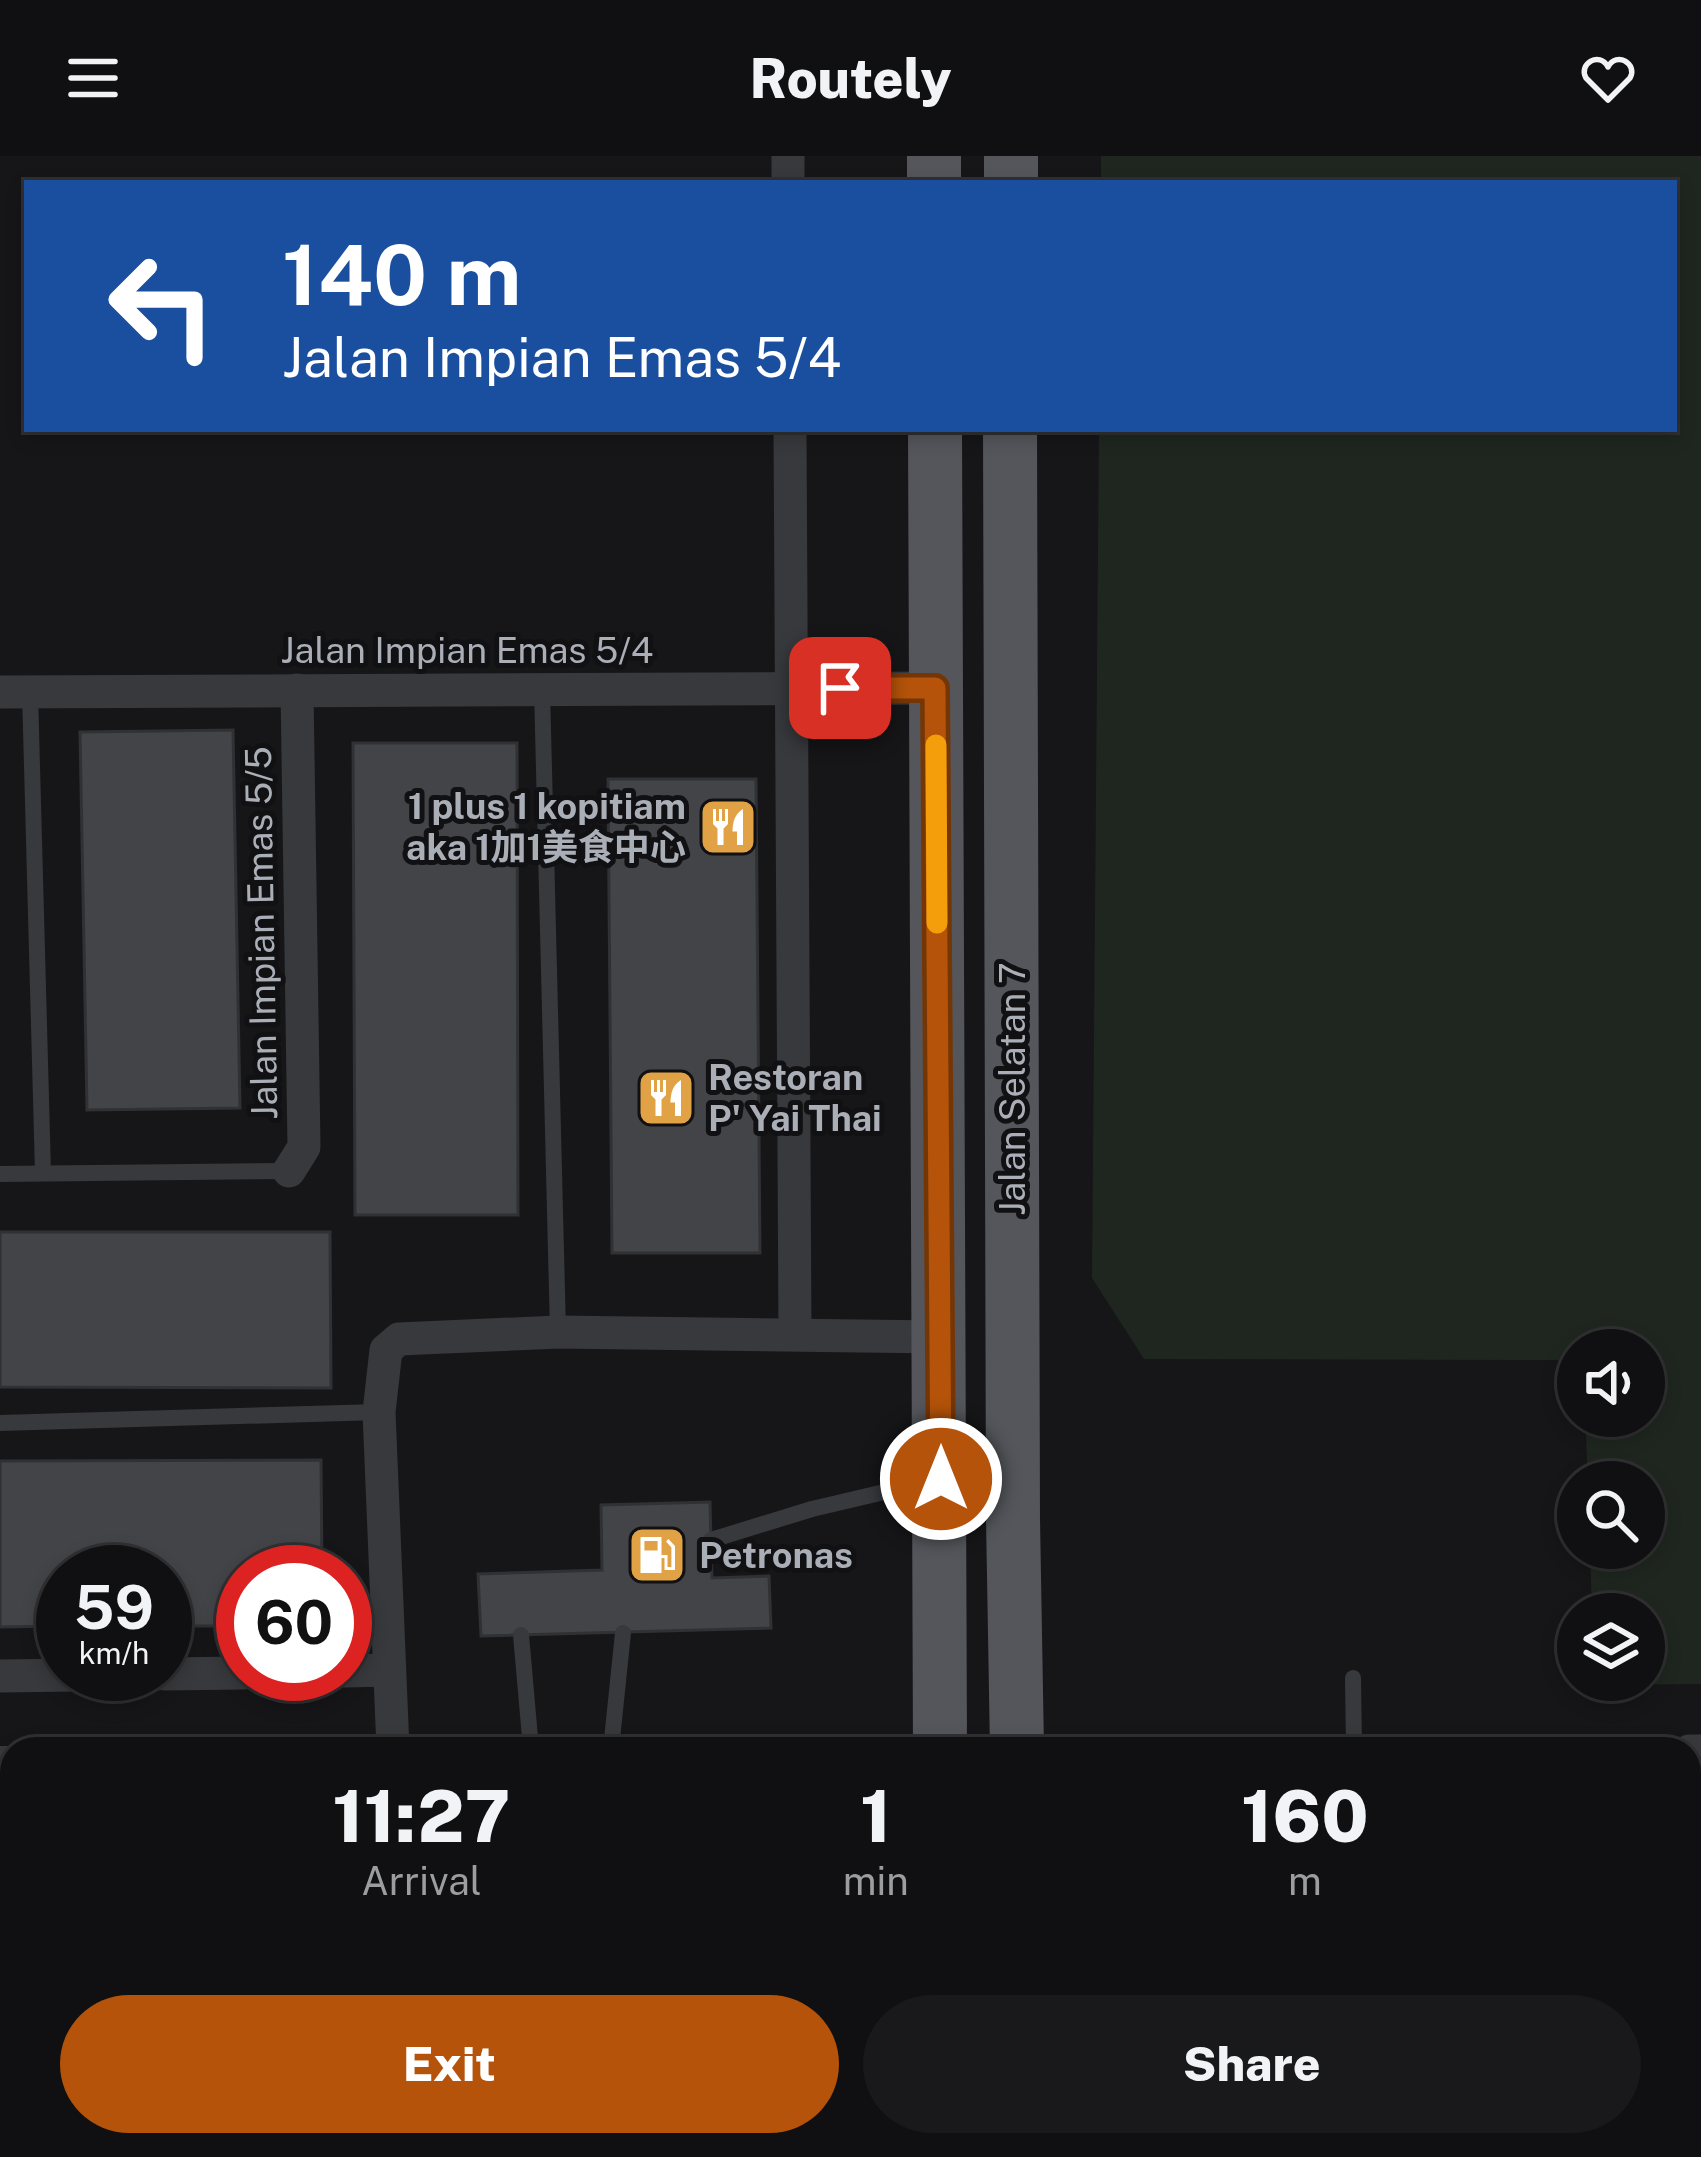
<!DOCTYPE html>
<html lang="en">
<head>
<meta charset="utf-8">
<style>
  :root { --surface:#101012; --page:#19191b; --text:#f1f3f6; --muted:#9c9d9f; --line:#303032; --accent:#b45309 }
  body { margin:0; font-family:"Public Sans","Noto Sans SC",sans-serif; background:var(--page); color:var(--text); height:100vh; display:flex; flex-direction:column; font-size:45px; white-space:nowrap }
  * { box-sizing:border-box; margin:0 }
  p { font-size:39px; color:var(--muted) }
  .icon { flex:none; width:66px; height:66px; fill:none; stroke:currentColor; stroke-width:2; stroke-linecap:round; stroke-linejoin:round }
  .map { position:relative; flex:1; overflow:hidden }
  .panel { position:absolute; left:0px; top:1581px; width:1701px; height:420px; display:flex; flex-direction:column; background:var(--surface); border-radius:36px 36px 0 0; box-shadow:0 6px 18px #0003,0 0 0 3px var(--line) }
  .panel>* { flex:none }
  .top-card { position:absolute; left:24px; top:24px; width:1653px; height:252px; border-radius:0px; box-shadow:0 6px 18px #0003,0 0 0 3px var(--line); background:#1a4fa0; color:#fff; overflow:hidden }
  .tools { position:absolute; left:1557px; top:1173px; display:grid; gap:24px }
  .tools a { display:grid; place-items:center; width:108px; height:108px; border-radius:50%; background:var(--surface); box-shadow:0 6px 18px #0003,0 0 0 3px var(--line); font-size:60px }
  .speed { position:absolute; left:36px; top:1389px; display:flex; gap:24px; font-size:60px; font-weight:700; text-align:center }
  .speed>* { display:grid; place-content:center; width:156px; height:156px; border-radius:50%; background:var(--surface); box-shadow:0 6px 18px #0003,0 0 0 3px var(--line); line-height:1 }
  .speed small { font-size:30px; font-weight:400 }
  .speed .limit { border:18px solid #d22; background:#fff; color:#111 }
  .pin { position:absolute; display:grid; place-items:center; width:102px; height:102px; color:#fff; margin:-51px; border-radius:24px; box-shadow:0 6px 18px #0006 }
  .me { position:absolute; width:132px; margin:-66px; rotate:0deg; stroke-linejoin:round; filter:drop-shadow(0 0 9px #0008) }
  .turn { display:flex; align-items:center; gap:42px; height:252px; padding:0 60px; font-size:54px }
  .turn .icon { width:156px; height:156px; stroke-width:2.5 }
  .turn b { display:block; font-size:84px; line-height:102px }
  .eta { display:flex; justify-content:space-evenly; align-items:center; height:204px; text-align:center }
  .eta b { font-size:72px; font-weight:800; line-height:84px }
  .cta { display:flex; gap:24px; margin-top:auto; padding:24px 60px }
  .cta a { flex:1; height:138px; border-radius:72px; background:var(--accent); color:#fff; font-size:48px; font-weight:800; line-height:138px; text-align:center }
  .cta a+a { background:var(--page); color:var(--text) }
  header { display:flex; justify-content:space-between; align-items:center; height:156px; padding:0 60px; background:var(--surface); font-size:54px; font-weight:800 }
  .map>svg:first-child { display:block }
</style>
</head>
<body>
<header><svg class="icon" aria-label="menu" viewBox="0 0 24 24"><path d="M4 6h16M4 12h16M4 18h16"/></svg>Routely<svg class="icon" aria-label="heart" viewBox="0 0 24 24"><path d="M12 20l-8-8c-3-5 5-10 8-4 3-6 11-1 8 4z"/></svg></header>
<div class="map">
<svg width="1701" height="2001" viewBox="0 0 1701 2001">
  <rect width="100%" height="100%" fill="#161618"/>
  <!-- built -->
  <polygon fill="#222325" points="76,1989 1388,1989 1389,2001 76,2001"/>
  <!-- green -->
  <polygon fill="#1f261f" points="1101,0 1701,0 1701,1528 1595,1529 1595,1524 1644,1524 1644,1458 1592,1458 1590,1392 1644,1392 1644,1326 1588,1326 1585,1260 1644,1260 1644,1194 1578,1194 1578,1204 1144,1203 1092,1122 1099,273 1674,273 1674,27 1101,27"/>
  <!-- building -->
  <g fill="#434448" stroke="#303134" stroke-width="3">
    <polygon points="233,574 240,952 87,954 80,576"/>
    <polygon points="353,587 517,587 518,1059 355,1059"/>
    <polygon points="608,623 756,623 760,1097 612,1097"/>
    <polygon points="0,1076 330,1076 331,1232 0,1231"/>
    <polygon points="321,1304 322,1416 243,1416 243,1470 165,1470 165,1416 63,1416 63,1470 0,1471 0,1305"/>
    <polygon points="710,1346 712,1422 769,1420 771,1472 481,1480 478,1418 602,1414 601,1349"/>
  </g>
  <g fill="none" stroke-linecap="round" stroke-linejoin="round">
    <!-- service -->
    <g stroke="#38393d" stroke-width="16">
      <polyline points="542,533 558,1176"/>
      <polyline points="30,536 43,1017"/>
      <polyline points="0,1018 289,1015"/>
      <polyline points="0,1267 379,1256"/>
      <polyline points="711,1384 812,1353 931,1325"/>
      <polyline points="521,1479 531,1593"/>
      <polyline points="1353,1522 1354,1593"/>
      <polyline points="611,1593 623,1477"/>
      <polyline points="1387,2001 1387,1989"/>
    </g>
    <!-- minor -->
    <g stroke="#38393d" stroke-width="33">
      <polyline points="788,0 788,27"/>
      <polyline points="790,273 795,1178"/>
      <polyline points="0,536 935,532"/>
      <polyline points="289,1015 304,991 297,534"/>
      <polyline points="345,1515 388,1514"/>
      <polyline points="165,1518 243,1517"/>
      <polyline points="0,1520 156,1518"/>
      <polyline points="393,1593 379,1256 386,1194 399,1183 558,1176 941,1181"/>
      <polyline points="1689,1595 1701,1595"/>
      <polyline points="1689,1724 1701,1724"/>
      <polyline points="155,1989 155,2001"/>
      <polyline points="801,1989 801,2001"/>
      <polyline points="1172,1989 1172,2001"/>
    </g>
    <!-- tertiary -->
    <polyline stroke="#38393d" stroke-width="42" points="0,1611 12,1611"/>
    <!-- primary -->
    <g stroke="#54565b" stroke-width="54">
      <polyline points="934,0 934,27"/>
      <polyline points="1011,27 1011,0"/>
      <polyline points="935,273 940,1593"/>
      <polyline points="1010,273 1013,1362 1017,1593"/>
      <polyline points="1009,1989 1009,2001"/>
      <polyline points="940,2001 940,1989"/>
    </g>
  </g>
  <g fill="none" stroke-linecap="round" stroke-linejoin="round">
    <defs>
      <polyline id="route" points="840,532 935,532 941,1323"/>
    </defs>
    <!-- route casing -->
    <use href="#route" stroke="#753606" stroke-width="30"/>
    <!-- route -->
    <use href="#route" stroke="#b45309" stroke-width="21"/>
    <!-- slow -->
    <polyline stroke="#f59e0b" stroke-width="21" points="936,589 937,767"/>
  </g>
  <!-- icons -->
  <defs>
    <symbol id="restaurant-square" viewBox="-11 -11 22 22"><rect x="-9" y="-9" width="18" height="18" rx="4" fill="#e1a245" stroke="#111113"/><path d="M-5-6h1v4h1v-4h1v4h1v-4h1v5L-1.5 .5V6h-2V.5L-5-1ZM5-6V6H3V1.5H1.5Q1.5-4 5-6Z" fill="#fff"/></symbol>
    <symbol id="fuel-square" viewBox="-11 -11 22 22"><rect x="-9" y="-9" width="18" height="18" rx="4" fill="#e1a245" stroke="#111113"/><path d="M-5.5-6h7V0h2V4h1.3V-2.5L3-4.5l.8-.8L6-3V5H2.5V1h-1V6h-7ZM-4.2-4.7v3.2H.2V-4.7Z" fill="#fff"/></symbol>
  </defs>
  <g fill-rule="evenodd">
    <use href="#restaurant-square" x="695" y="638" width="66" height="66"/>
    <use href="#restaurant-square" x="633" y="909" width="66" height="66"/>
    <use href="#fuel-square" x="624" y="1366" width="66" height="66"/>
  </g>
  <g text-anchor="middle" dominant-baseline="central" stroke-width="10" stroke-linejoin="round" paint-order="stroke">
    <!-- street labels -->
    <g font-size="36" fill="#aaaeb7" stroke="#111113">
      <text x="467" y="494">Jalan Impian Emas 5/4</text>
      <text transform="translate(261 777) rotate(-91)">Jalan Impian Emas 5/5</text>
      <text transform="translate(1012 933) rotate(-90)">Jalan Selatan 7</text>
    </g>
    <!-- poi labels -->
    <g font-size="36" font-weight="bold" fill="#aaaeb7" stroke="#111113" text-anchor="start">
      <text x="686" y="650" text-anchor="end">1 plus 1 kopitiam<tspan x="686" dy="41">aka 1加1美食中心</tspan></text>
      <text x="708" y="921">Restoran<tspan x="708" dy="41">P' Yai Thai</tspan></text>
      <text x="699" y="1399">Petronas</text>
    </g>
  </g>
</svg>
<div class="tools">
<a><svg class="icon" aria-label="sound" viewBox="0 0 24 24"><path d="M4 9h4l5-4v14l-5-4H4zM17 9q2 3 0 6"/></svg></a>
<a><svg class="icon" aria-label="search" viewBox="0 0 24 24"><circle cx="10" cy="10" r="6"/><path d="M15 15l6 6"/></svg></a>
<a><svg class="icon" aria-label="layers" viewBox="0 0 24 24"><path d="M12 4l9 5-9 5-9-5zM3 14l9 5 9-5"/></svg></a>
</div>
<div class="speed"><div>59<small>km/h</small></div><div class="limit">60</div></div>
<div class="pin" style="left:840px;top:532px;background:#d93025"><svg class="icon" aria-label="arrive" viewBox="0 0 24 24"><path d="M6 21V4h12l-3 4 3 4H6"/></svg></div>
<svg class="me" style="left:941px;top:1323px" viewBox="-20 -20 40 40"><circle r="17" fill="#b45309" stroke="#fff" stroke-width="3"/><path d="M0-11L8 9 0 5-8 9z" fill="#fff"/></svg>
<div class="top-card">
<div class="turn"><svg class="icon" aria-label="left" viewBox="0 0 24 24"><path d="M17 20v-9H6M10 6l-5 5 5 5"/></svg><div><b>140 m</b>Jalan Impian Emas 5/4</div></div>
</div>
<section class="panel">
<div class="eta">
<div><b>11:27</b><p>Arrival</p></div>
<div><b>1</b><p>min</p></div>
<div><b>160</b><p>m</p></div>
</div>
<div class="cta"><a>Exit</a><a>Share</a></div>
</section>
</div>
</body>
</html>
